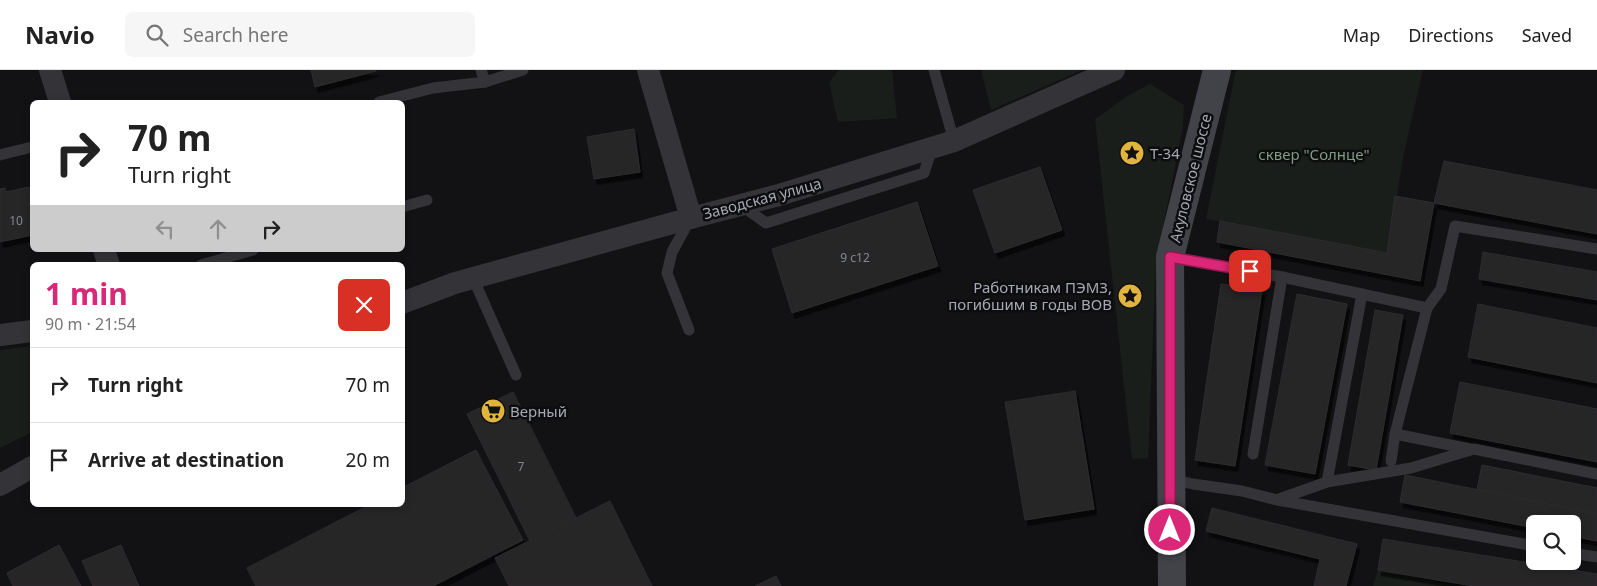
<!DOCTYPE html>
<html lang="en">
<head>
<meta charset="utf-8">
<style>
  :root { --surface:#fff; --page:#f6f6f6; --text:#222; --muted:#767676; --line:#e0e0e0; --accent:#db2777 }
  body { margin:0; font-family:"Noto Sans",sans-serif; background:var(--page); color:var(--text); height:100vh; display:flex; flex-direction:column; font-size:19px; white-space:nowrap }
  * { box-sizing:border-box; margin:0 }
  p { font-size:16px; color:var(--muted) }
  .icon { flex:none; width:28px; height:28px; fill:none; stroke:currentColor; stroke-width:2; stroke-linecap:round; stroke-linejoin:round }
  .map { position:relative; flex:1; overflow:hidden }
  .details { position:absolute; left:30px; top:192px; width:375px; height:245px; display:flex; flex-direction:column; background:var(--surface); border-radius:8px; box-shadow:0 2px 8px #0003 }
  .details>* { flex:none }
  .banner { position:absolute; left:30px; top:30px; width:375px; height:152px; border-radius:8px; box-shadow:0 2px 8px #0003; background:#fff; color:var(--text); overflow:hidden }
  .tools { position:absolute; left:1526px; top:445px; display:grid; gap:10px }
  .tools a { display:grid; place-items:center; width:55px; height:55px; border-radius:8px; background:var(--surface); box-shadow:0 2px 8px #0003; font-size:25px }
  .pin { position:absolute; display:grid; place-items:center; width:42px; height:42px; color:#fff; margin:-21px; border-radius:10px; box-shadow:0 2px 8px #0006 }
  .me { position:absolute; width:55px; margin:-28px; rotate:0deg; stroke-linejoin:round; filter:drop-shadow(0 0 4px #0008) }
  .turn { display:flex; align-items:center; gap:18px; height:105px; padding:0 15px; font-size:22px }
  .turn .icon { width:65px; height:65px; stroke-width:2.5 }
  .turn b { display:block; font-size:35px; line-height:42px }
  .lanes { display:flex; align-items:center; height:48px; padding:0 15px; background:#0003; justify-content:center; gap:25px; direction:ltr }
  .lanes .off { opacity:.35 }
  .round { display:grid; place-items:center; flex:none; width:52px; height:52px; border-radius:8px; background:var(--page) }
  .headline { display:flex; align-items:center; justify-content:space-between; height:85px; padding:0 15px }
  h1 { font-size:30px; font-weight:700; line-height:38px; color:var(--accent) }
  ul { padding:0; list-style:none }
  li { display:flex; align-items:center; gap:15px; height:75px; padding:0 15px; border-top:1px solid var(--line) }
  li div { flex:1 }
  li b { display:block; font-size:19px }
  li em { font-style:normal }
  header { display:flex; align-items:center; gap:30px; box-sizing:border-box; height:70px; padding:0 25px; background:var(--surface); border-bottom:1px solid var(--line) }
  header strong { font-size:24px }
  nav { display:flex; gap:28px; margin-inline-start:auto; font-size:18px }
  .search { width:350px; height:45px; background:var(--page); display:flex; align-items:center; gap:12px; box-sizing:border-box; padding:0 18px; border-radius:8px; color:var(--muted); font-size:19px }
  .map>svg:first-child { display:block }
</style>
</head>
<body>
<header>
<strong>Navio</strong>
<div class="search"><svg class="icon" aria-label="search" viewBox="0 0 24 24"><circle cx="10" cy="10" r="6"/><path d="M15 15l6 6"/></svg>Search here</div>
<nav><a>Map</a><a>Directions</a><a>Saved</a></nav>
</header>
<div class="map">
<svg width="1597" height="516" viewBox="0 0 1597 516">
  <defs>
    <filter id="shadow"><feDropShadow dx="3" dy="5.5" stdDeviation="0" flood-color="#0009"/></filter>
  </defs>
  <rect width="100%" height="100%" fill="#121214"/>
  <!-- green -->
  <g fill="#191e1a">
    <polygon points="839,0 892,0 897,48 838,52 829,12"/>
    <polygon points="981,0 1082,0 991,40"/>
    <polygon points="1236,0 1423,0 1404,83 1387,183 1206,149"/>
    <polygon points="1150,14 1184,35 1183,57 1156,192 1148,388 1132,389 1095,49 1129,25"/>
    <polygon points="32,276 32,362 0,378 0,280"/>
    <polygon points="1378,500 1458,516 1373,516"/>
  </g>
  <!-- building -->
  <g fill="#262528" stroke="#2d2d30" filter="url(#shadow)">
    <polygon points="311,0 376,0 376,1 315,17"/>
    <polygon points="634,59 640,102 594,109 587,67"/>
    <polygon points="1444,91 1597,120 1597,164 1434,133"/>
    <polygon points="1040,97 1062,160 995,183 973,120"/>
    <polygon points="29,117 32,134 32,165 0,172 0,119 5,118 6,122"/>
    <polygon points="1395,126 1434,133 1420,211 1217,172 1220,151 1387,183"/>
    <polygon points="917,132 938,196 792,243 772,179"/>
    <polygon points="1483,182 1597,202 1597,230 1479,209"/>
    <polygon points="1221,214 1262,220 1235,396 1195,390"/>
    <polygon points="1297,224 1347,234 1315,404 1265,395"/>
    <polygon points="1478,234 1597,258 1597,313 1468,287"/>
    <polygon points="1375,240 1403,245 1376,400 1348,395"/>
    <polygon points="1460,312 1597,339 1597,392 1450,363"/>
    <polygon points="1075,321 1094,439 1025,450 1005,332"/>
    <polygon points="513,322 576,448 530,471 467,344"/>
    <polygon points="476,380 523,470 433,516 256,516 247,498 369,435 402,435 402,418"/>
    <polygon points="1482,395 1597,418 1597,444 1477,420"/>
    <polygon points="1405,405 1597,444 1597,471 1572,466 1572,454 1535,454 1535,458 1400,432"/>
    <polygon points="610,431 652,516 509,516 495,488"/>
    <polygon points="1212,438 1357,474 1346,516 1314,516 1320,489 1206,461"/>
    <polygon points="1383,469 1597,504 1597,516 1473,516 1378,500"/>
    <polygon points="59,475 81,516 13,516 7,503"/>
    <polygon points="121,475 139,516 93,516 82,491"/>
    <polygon points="776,506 781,516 755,516"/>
  </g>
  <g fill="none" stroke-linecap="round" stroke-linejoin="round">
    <!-- lane -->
    <g stroke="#343438" stroke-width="11">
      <polyline points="481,0 485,12 523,0"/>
      <polyline points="934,0 954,71"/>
      <polyline points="379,32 433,18 485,12"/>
      <polyline points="0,85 32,77"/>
      <polyline points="741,135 766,153 924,103 932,78"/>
      <polyline points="402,137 427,130"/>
      <polyline points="1170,187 1282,207 1427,238"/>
      <polyline points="201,195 253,180"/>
      <polyline points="473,208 516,305"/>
      <polyline points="689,260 667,203 672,182 690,149"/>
      <polyline points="1395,364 1470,379"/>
      <polyline points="1253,384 1282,207"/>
      <polyline points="1391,391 1395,364 1427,238 1441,219 1455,156 1597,179"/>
      <polyline points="1170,409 1193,414 1242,421 1277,430 1535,476"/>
      <polyline points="1327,412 1362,224"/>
      <polyline points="1279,429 1327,412 1411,398 1474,379 1597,404"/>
      <polyline points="1572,483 1597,487"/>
    </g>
    <!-- street -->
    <g stroke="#343438" stroke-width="22">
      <polyline points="50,0 60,32"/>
      <polyline points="648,0 691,148"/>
      <polyline points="104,180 109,195"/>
      <polyline points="402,233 455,213 691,148 779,125 954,71 1114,0"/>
      <polyline points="0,265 32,261"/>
      <polyline points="0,415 32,397"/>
    </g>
    <!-- secondary -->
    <polyline stroke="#424348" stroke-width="28" points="1172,516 1170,187 1217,0"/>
  </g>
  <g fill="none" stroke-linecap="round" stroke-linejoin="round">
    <defs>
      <polyline id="route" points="1170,460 1170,187 1250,201"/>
    </defs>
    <!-- route casing -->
    <use href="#route" stroke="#8e194d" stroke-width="12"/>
    <!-- route -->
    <use href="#route" stroke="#db2777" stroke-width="9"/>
  </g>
  <!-- icons -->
  <defs>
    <symbol id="sight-disc" viewBox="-11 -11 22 22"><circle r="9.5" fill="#e0b43e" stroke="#0d0d0f"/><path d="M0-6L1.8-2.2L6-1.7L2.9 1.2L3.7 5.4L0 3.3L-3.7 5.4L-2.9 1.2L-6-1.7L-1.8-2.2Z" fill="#111"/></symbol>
    <symbol id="supermarket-disc" viewBox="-11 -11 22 22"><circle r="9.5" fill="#e0b43e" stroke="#0d0d0f"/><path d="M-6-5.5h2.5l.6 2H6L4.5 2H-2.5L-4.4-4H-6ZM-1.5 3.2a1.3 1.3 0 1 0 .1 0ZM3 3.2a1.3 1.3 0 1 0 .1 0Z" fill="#111"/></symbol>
  </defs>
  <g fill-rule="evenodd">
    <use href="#sight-disc" x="1118" y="69" width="28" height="28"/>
    <use href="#sight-disc" x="1116" y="212" width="28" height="28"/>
    <use href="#supermarket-disc" x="479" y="327" width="28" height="28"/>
  </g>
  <g text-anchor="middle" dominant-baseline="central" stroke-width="5" stroke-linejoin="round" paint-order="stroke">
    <!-- number labels -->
    <g font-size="12" fill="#848790">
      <text x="16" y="150">10</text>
      <text x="855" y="187">9 с12</text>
      <text x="521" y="396">7</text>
    </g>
    <!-- poi labels -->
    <g font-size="15" fill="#a5a9b3" stroke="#0d0d0f" text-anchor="start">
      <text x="1150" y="83">Т-34</text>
      <text x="1112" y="217" text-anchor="end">Работникам ПЭМЗ,<tspan x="1112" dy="17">погибшим в годы ВОВ</tspan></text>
      <text x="510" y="341">Верный</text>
    </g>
    <!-- park labels -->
    <g font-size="15" fill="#7e9c81" stroke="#0d0d0f">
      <text x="1314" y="84">сквер "Солнце"</text>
    </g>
    <!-- street labels -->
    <g font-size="15" fill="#a5a9b3" stroke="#0d0d0f">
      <text transform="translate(1190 108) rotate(-76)">Акуловское шоссе</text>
      <text transform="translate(762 128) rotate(-15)">Заводская улица</text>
    </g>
  </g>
</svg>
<div class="tools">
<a><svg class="icon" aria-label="search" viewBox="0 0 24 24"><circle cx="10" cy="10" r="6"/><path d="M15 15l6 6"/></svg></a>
</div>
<div class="pin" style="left:1250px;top:201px;background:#d93025"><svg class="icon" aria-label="arrive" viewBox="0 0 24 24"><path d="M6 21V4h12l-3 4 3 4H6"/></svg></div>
<svg class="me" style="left:1170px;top:460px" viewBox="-20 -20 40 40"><circle r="17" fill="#db2777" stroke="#fff" stroke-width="3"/><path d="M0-11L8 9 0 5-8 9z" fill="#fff"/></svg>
<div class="banner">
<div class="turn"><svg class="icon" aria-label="right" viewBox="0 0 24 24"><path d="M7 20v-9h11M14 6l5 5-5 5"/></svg><div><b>70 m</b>Turn right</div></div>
<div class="lanes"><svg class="icon off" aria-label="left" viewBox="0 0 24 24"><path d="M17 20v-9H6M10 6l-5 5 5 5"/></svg><svg class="icon off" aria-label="ahead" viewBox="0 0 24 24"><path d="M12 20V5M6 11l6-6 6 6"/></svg><svg class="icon" aria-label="right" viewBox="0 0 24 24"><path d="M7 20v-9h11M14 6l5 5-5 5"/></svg></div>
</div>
<section class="details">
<div class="headline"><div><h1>1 min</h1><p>90 m · 21:54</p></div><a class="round" style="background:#d93025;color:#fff"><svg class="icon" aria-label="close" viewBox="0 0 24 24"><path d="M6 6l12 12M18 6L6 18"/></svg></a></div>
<ul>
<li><svg class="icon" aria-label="right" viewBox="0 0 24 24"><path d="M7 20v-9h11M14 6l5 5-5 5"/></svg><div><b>Turn right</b></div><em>70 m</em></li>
<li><svg class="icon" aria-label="arrive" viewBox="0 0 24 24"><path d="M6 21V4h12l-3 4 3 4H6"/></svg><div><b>Arrive at destination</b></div><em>20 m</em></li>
</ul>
</section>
</div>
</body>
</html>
